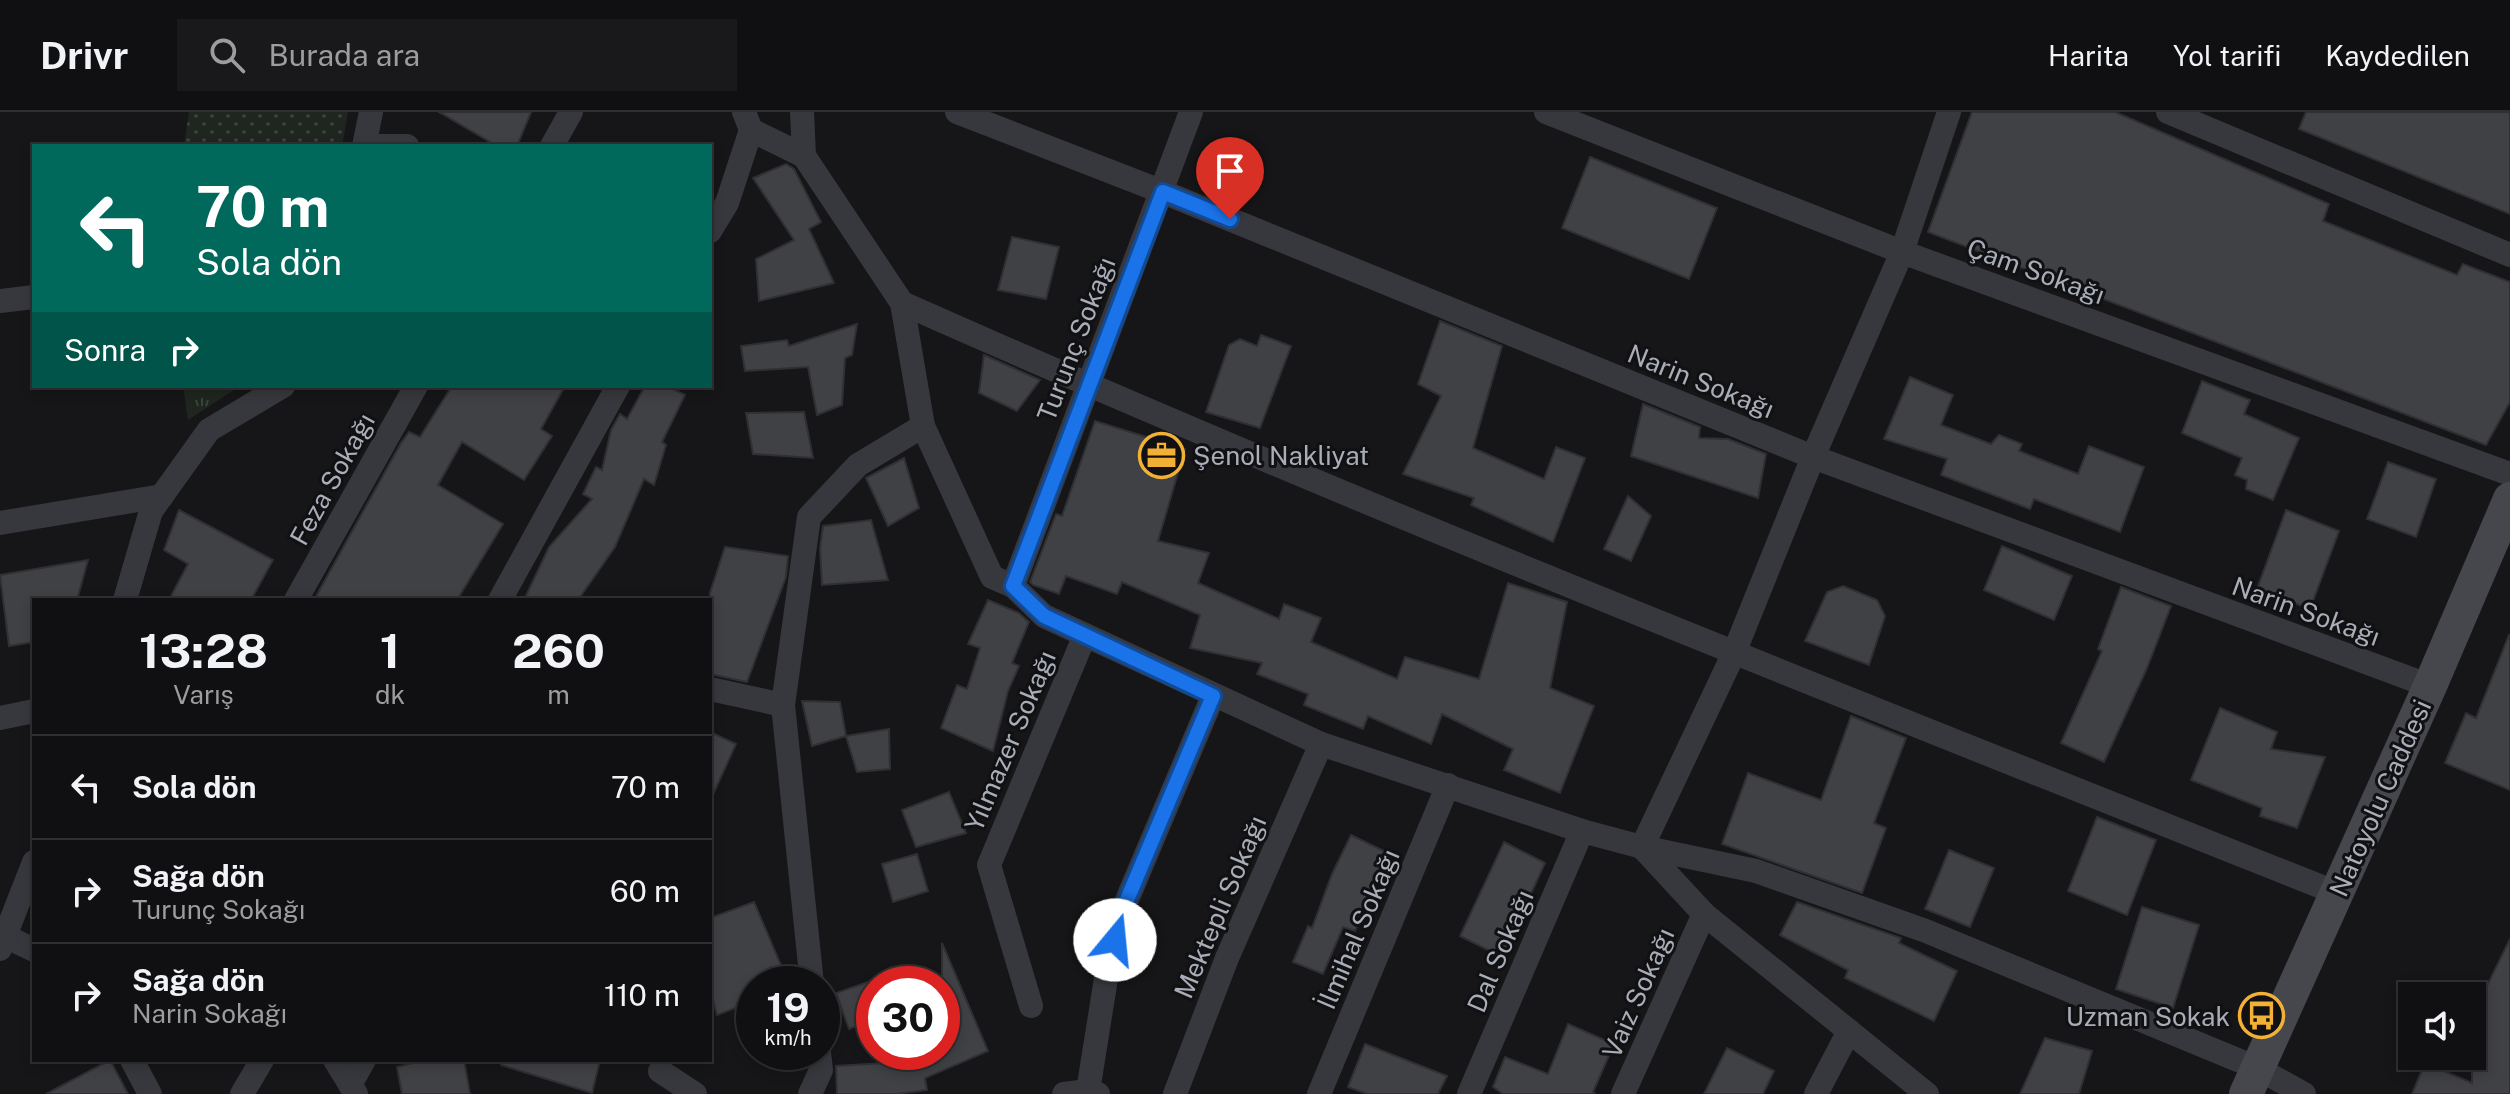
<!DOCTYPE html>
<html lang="tr">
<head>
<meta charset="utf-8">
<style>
  :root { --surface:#101012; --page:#19191b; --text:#f1f3f6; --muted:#9c9d9f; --line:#303032 }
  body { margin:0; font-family:"Public Sans",sans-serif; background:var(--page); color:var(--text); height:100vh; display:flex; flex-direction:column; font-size:30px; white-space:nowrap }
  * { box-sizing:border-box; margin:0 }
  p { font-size:26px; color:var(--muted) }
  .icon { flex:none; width:44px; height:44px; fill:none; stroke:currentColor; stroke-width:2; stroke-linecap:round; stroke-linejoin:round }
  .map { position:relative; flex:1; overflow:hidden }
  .drawer { position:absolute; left:32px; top:486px; width:680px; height:464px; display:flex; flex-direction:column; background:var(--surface); border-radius:0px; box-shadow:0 4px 12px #0003,0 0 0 2px var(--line) }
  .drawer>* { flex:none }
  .hud { position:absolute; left:32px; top:32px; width:680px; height:244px; border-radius:0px; box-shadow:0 4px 12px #0003,0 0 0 2px var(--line); background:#00695c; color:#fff; overflow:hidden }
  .buttons { position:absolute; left:2398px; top:870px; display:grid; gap:16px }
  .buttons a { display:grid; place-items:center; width:88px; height:88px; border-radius:0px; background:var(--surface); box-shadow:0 4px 12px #0003,0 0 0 2px var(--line); font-size:40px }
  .speed { position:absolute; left:736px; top:854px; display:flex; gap:16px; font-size:40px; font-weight:700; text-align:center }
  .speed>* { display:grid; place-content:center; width:104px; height:104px; border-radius:50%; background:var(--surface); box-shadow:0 4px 12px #0003,0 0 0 2px var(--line); line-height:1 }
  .speed small { font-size:20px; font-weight:400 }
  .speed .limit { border:12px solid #d22; background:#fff; color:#111 }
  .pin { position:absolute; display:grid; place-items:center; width:68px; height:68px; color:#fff; margin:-82px -34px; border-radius:50% 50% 50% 0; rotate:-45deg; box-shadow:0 0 8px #0007 }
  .pin .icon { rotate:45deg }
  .me { position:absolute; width:88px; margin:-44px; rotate:17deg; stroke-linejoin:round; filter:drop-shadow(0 0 6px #0008) }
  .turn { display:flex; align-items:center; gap:28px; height:168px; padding:0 32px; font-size:36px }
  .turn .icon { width:104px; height:104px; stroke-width:2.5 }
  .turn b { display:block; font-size:56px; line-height:68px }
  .then { display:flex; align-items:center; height:76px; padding:0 32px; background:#0003; gap:16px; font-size:30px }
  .eta { display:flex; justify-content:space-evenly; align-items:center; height:136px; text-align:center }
  .eta b { font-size:48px; font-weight:700; line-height:56px }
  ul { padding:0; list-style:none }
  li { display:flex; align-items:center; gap:24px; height:104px; padding:0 32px; border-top:2px solid var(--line) }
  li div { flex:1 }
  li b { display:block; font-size:30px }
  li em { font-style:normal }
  header { display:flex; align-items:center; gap:48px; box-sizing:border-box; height:112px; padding:0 40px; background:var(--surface); border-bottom:2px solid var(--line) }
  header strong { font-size:38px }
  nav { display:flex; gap:44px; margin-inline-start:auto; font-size:28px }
  .search { width:560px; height:72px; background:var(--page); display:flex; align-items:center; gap:20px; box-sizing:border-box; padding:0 28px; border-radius:0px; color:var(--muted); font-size:30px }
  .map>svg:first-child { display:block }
</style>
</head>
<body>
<header>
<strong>Drivr</strong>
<div class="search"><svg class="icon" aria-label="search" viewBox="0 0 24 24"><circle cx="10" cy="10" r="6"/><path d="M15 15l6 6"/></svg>Burada ara</div>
<nav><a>Harita</a><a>Yol tarifi</a><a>Kaydedilen</a></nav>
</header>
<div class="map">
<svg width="2510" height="982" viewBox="0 0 2510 982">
  <defs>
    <pattern id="grass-tufts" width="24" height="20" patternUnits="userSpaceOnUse" patternTransform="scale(2)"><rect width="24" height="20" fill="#1e261f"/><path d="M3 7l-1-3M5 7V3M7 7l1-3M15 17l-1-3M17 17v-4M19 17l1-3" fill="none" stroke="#3c433d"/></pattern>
    <pattern id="park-dots" width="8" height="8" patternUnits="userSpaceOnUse" patternTransform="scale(2)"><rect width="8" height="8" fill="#1e261f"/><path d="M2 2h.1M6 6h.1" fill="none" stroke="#3c433d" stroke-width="1.8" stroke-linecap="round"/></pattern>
  </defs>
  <rect width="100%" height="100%" fill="#161618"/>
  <!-- grass -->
  <polygon fill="url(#grass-tufts)" points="183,274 240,274 188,308"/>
  <!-- park -->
  <polygon fill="url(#park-dots)" points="189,0 348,0 342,34 184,34"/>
  <!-- building -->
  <g fill="#404145" stroke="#303034" stroke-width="2">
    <polygon points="439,0 531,0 517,34 497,34"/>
    <polygon points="1972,0 2115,0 2329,92 2323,109 2457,163 2463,152 2510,170 2510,290 2486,333 1928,120"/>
    <polygon points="2306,0 2510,0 2510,102 2299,17"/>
    <polygon points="1590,45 1717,96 1689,167 1562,116"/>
    <polygon points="786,52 794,57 821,110 809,117 834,171 759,189 756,147 794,128 753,66"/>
    <polygon points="1012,125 1059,135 1046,187 998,178"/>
    <polygon points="1440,209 1502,234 1473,336 1544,367 1556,335 1585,346 1553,430 1471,393 1474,386 1403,362 1441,284 1418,272"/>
    <polygon points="857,212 852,243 845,246 842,293 817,303 808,255 745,259 741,234 787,228 789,234"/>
    <polygon points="1261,223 1291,234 1260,316 1206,300 1229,233 1240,227 1257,234"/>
    <polygon points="984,243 1040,268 1017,299 979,281"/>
    <polygon points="1910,265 1953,283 1941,313 1991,332 1999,323 2022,332 2019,339 2078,362 2089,334 2144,355 2120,420 2034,387 2030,397 1941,363 1947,347 1884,327"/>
    <polygon points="2202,269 2250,288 2244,302 2299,326 2273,388 2246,377 2247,368 2235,363 2242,346 2182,321"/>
    <polygon points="452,274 565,274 541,317 552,324 524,368 462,330 438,373 503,412 457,488 314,488 401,331 409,320 420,325"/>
    <polygon points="645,274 667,274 685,283 662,330 666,333 654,373 644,367 615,435 578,488 524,488 549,435 592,387 583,382 596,355 602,358 611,318 620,302 627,307"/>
    <polygon points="1643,292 1700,315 1699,326 1728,327 1766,342 1758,386 1631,344"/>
    <polygon points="804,300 813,346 753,342 746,301"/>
    <polygon points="1095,309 1185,337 1158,429 1209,441 1198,471 1279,507 1284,492 1321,506 1311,530 1397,567 1405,545 1479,567 1508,471 1567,490 1550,576 1594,594 1560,681 1504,658 1513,637 1442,602 1431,632 1368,604 1363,617 1304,593 1308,582 1257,562 1262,551 1190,536 1200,503 1122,470 1117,482 1066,464 1059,482 1033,473 1030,470 1056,402 1062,404"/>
    <polygon points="904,346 919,396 888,414 866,366"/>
    <polygon points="2388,350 2436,367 2416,425 2367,407"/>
    <polygon points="1628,384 1651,404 1631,449 1604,437"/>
    <polygon points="179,398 273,448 251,488 169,488 188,452 164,438"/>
    <polygon points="2286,398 2339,419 2310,497 2257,477"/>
    <polygon points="871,408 888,468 822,473 820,436 823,414"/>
    <polygon points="2002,434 2072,464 2054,508 1984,478"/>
    <polygon points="725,435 788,444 786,465 747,570 710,562 710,481"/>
    <polygon points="88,448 77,488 34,488 34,530 9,534 0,463"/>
    <polygon points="1843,474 1877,488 1885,504 1869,553 1805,529 1827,480"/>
    <polygon points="2121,475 2171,494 2147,556 2104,650 2061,631 2102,539 2098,537"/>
    <polygon points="988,488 1019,501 1029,510 1012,551 1019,554 1008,579 993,639 941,616 957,573 967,577 980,536 968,532"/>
    <polygon points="2509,523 2510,523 2510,678 2445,651 2466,601 2476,606"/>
    <polygon points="802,589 840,590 846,624 812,634"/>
    <polygon points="2220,596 2277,620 2271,637 2325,645 2297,716 2260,704 2262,696 2191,668"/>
    <polygon points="1851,604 1906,626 1874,711 1886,716 1862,781 1722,732 1748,661 1821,688"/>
    <polygon points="889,617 890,657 857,660 846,624"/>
    <polygon points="710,620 736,632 710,689"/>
    <polygon points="949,680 966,721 916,735 902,698"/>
    <polygon points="2097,705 2156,728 2127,803 2068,779"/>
    <polygon points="1351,723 1388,741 1355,819 1343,815 1323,862 1293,850 1308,814 1312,816 1332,762"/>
    <polygon points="1504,730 1545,751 1502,845 1460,824"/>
    <polygon points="1949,738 1994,756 1970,815 1925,797"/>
    <polygon points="917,742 928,779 893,790 882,752"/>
    <polygon points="754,790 789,872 754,872 754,889 717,903 710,877 710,806"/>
    <polygon points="1797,790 1901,826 1899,831 1957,859 1934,909 1845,866 1848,858 1780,823"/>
    <polygon points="2142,795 2199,813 2173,896 2116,877"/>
    <polygon points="2510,827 2510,982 2412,982 2425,951 2472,971 2472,884 2482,884"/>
    <polygon points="942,831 988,939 925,966 927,978 897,982 837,982 836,954 885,951 883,940 942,940"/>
    <polygon points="874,868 874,907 849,917 836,881"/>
    <polygon points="1568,912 1614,932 1593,980 1595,982 1503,982 1493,975 1505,945 1548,962"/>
    <polygon points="2045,926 2092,939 2079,982 2020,982"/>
    <polygon points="1365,932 1447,964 1438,982 1367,982 1348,975"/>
    <polygon points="1727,936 1774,959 1763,982 1704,982"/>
    <polygon points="110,948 128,982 46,982"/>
    <polygon points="425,948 464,948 470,982 402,982 397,955"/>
    <polygon points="502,948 600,948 592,981 501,953"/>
  </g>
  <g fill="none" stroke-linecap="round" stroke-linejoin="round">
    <!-- street -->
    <g stroke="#37383d" stroke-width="24">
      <polyline points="744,0 751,18 804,44"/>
      <polyline points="802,0 804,44 902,191 923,314 992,465 1013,474 1044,504 1321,632 1582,719 1642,735 1756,759 1926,819 2257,956 2304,982"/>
      <polyline points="957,0 1163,80 1813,345 2430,574"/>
      <polyline points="1546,0 1902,140 2510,362"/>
      <polyline points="2168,0 2510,143"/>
      <polyline points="364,34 371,0"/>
      <polyline points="379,34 407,34"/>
      <polyline points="552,34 571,0"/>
      <polyline points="710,119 727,91 751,18"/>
      <polyline points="0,189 34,185"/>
      <path d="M902,191C1375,401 1857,590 2337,781"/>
      <polyline points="0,411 162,384"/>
      <polyline points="1013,474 1191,0"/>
      <polyline points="125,488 151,399 209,318 283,274"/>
      <polyline points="296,488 416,274"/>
      <polyline points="500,488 618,274"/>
      <polyline points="710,577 783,593"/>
      <polyline points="0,606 34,599"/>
      <polyline points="5,824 34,838"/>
      <polyline points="0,837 34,750"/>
      <polyline points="812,872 783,593 809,405 858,353 923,314"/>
      <polyline points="1031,894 989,753 1085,523"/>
      <polyline points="132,948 150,982"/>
      <polyline points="335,948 356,982"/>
      <polyline points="660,959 695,982"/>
      <polyline points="350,973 364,948"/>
      <polyline points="242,982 262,948"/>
      <polyline points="810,982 821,958 819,940"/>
      <polyline points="1064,982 1088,979"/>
      <polyline points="1098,982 1088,979 1108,854 1121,802 1213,584"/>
      <polyline points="1175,982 1227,846 1321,632"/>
      <polyline points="1319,982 1448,673"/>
      <polyline points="1469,982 1582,719"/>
      <polyline points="1623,982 1704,802"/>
      <polyline points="1816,982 1849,919"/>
      <polyline points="1927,982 1704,802 1642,735 1734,541 1813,345 1902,140 1949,0"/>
    </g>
    <!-- secondary -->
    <polyline stroke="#45474d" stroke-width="34" points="2246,982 2430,574 2510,387"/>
  </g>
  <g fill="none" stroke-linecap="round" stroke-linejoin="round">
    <defs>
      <polyline id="route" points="1115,828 1121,802 1213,584 1044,504 1013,474 1163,80 1230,107"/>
    </defs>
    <!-- route casing -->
    <use href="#route" stroke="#114b97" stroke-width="20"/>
    <!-- route -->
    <use href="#route" stroke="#1a73e8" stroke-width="14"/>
  </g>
  <!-- icons -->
  <defs>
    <symbol id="office-ring" viewBox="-11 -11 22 22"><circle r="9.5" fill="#111113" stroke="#f2b134" stroke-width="1.5"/><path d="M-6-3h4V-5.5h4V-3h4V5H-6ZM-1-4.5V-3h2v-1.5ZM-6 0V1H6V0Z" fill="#f2b134"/></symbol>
    <symbol id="bus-ring" viewBox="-11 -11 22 22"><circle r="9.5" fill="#111113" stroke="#f2b134" stroke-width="1.5"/><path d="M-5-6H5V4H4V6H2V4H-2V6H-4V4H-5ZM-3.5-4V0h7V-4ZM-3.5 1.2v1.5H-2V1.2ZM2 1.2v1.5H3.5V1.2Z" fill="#f2b134"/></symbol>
  </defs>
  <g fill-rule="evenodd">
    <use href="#office-ring" x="1136" y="318" width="51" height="51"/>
    <use href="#bus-ring" x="2236" y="878" width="51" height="51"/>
  </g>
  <g text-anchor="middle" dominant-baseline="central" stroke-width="6" stroke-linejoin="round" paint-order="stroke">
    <!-- street labels -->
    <g font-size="26" fill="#a8adb8" stroke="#111113">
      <text transform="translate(2036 159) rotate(20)">Çam Sokağı</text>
      <text transform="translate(1076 227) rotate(-69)">Turunç Sokağı</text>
      <text transform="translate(1701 269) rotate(22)">Narin Sokağı</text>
      <text transform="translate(332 367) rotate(-61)">Feza Sokağı</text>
      <text transform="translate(2306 499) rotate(20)">Narin Sokağı</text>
      <text transform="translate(1010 629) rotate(-67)">Yılmazer Sokağı</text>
      <text transform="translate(2380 686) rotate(-66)">Natoyolu Caddesi</text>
      <text transform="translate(1220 795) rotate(-67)">Mektepli Sokağı</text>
      <text transform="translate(1358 817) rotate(-67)">İlmihal Sokağı</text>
      <text transform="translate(1500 839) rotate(-67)">Dal Sokağı</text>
      <text transform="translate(1638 881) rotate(-66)">Vaiz Sokağı</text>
    </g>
    <!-- poi labels -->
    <g font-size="26" fill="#a8adb8" stroke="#111113" text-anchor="start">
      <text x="1193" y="343">Şenol Nakliyat</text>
      <text x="2230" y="904" text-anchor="end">Uzman Sokak</text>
    </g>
  </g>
</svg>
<div class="buttons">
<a><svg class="icon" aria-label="sound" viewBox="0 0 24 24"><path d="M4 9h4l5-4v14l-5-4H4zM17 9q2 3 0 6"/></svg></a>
</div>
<div class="speed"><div>19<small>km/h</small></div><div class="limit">30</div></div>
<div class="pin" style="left:1230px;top:107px;background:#d93025"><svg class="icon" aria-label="arrive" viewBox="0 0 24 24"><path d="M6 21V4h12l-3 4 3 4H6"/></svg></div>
<svg class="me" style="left:1115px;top:828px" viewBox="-20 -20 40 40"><circle r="19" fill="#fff"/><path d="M0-13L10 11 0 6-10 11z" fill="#1a73e8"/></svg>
<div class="hud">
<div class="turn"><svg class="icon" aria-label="left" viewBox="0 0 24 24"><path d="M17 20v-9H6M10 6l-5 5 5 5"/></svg><div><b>70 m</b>Sola dön</div></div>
<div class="then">Sonra<svg class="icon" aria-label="right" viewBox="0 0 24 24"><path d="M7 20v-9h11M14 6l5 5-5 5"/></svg></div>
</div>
<section class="drawer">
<div class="eta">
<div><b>13:28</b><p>Varış</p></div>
<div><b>1</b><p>dk</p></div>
<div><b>260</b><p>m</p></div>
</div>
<ul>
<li><svg class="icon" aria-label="left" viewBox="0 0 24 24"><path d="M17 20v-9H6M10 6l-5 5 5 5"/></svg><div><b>Sola dön</b></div><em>70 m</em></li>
<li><svg class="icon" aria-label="right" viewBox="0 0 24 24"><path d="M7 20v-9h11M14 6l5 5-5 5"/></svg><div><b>Sağa dön</b><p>Turunç Sokağı</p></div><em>60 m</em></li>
<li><svg class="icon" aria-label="right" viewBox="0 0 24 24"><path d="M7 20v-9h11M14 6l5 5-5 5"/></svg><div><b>Sağa dön</b><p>Narin Sokağı</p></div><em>110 m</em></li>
</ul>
</section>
</div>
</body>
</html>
